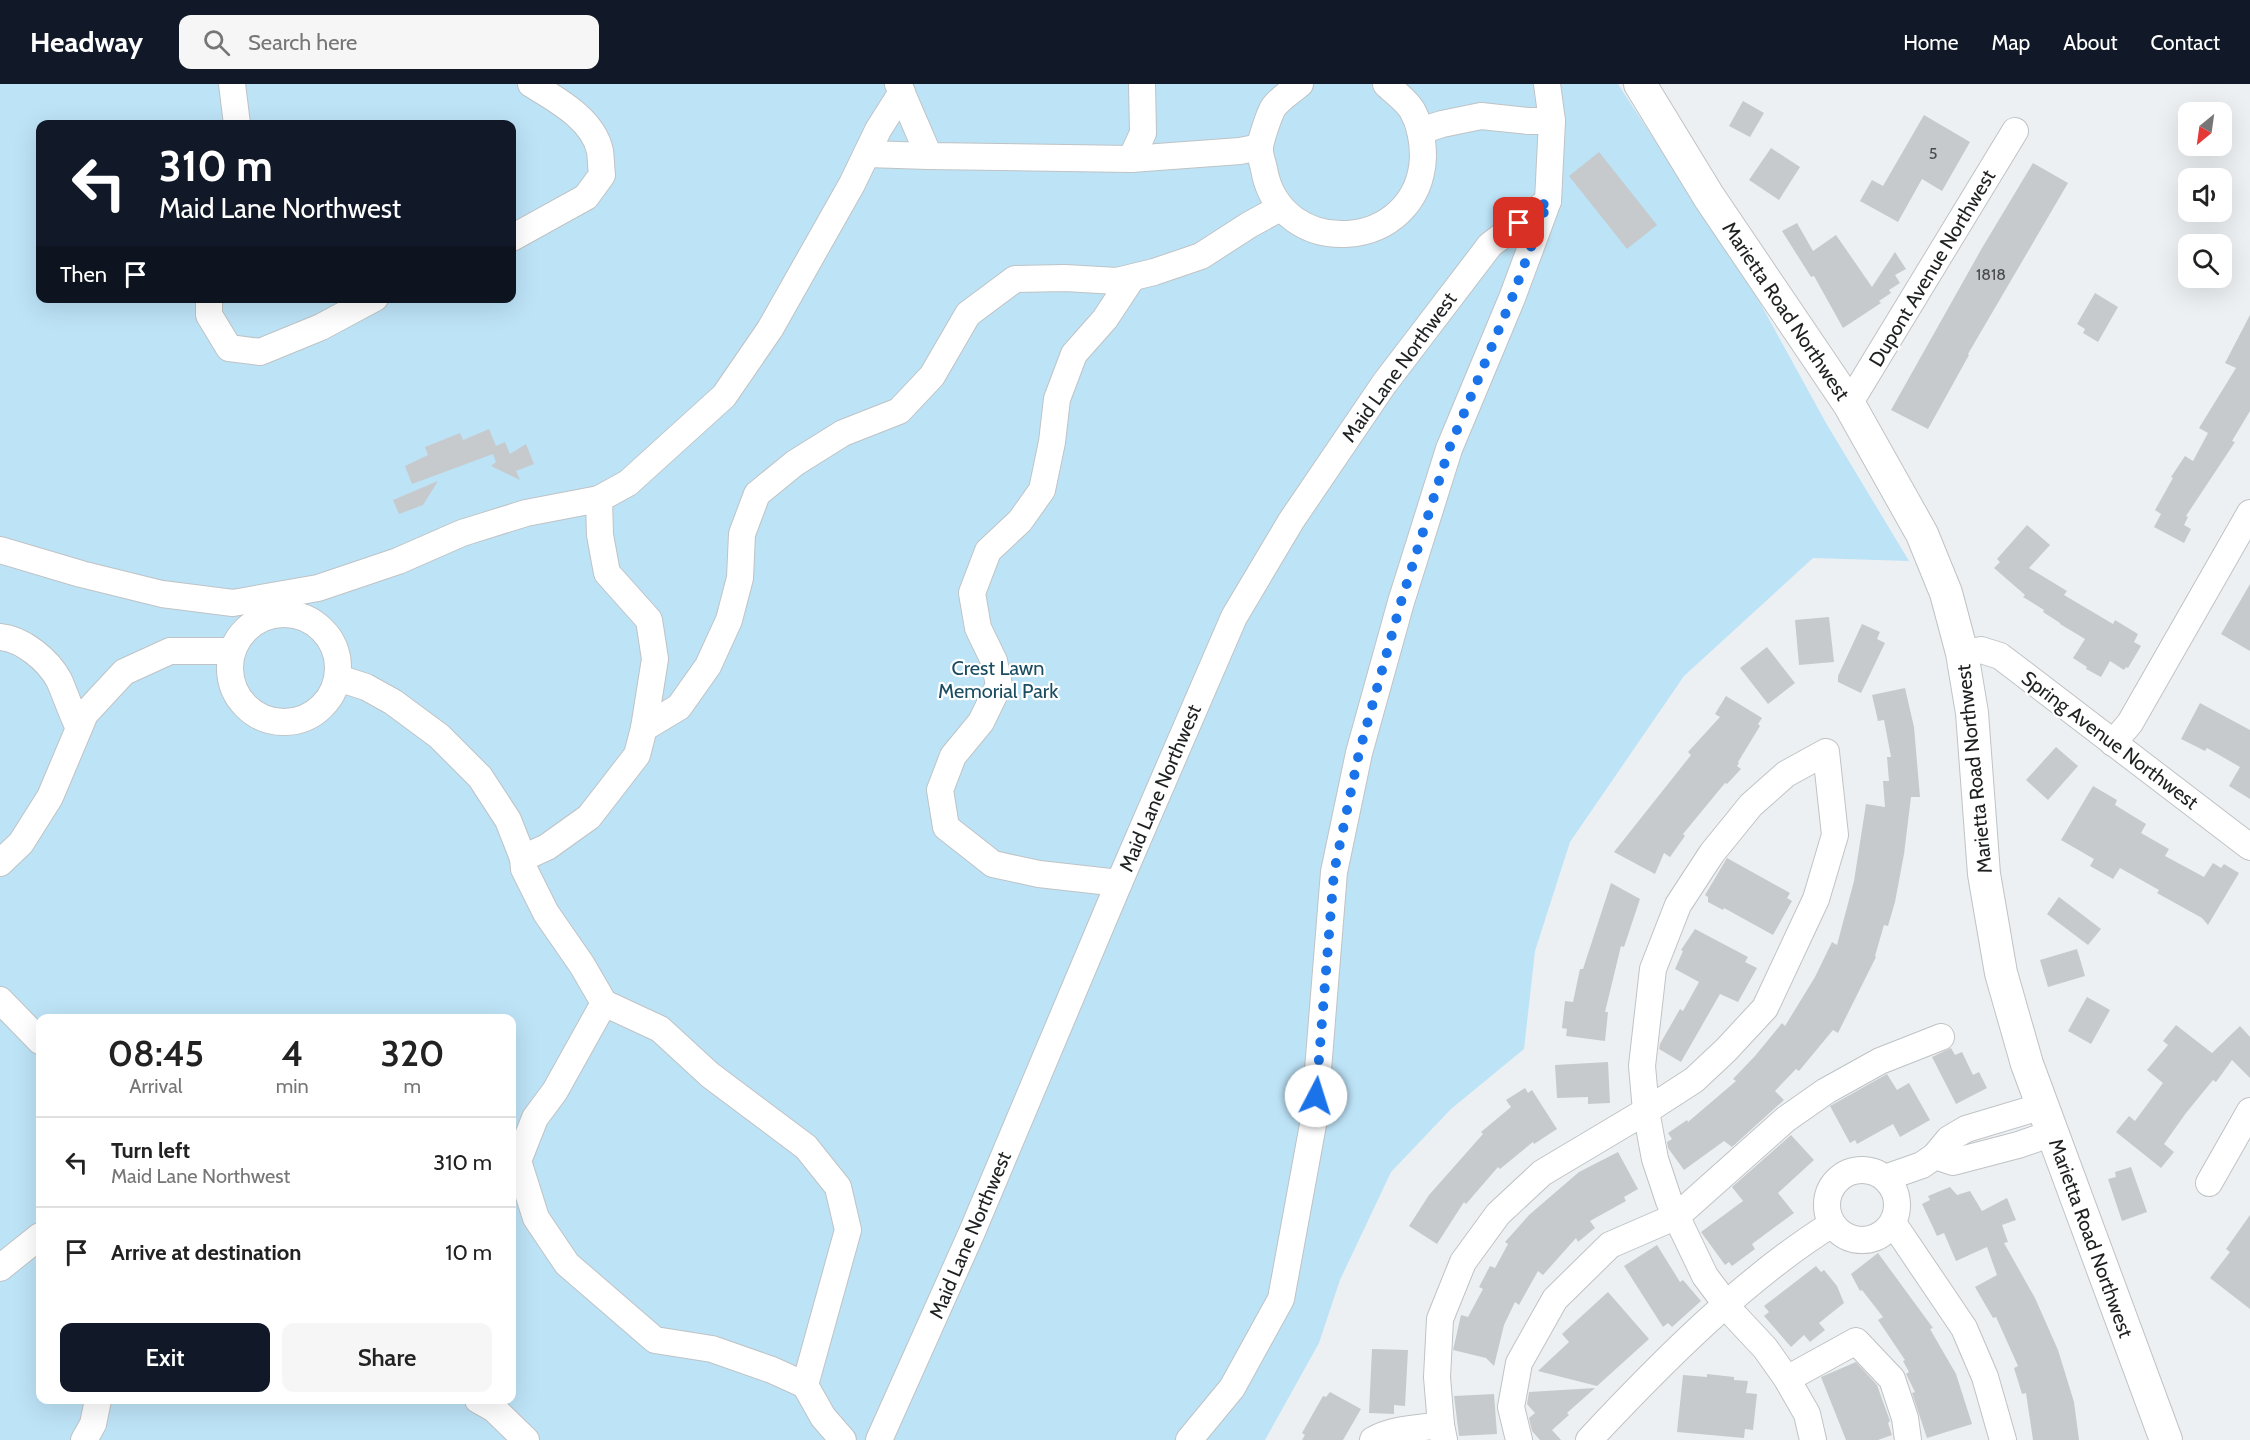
<!DOCTYPE html>
<html lang="en">
<head>
<meta charset="utf-8">
<style>
  :root { --surface:#fff; --page:#f6f6f6; --text:#222; --muted:#767676; --line:#e0e0e0; --accent:#111827 }
  body { margin:0; font-family:Cabin,sans-serif; background:var(--page); color:var(--text); height:100vh; display:flex; flex-direction:column; font-size:22px; white-space:nowrap }
  * { box-sizing:border-box; margin:0 }
  p { font-size:20px; color:var(--muted) }
  .icon { flex:none; width:33px; height:33px; fill:none; stroke:currentColor; stroke-width:2; stroke-linecap:round; stroke-linejoin:round }
  .map { position:relative; flex:1; overflow:hidden }
  .panel { position:absolute; left:36px; top:930px; width:480px; height:390px; display:flex; flex-direction:column; background:var(--surface); border-radius:12px; box-shadow:0 6px 24px #0002 }
  .panel>* { flex:none }
  .guide { position:absolute; left:36px; top:36px; width:480px; height:183px; border-radius:12px; box-shadow:0 6px 24px #0002; background:#111827; color:#fff; overflow:hidden }
  .needle { width:39px; rotate:209deg }
  .tools { position:absolute; left:2178px; top:18px; display:grid; gap:12px }
  .tools a { display:grid; place-items:center; width:54px; height:54px; border-radius:12px; background:var(--surface); box-shadow:0 6px 24px #0002; font-size:30px }
  .pin { position:absolute; display:grid; place-items:center; width:51px; height:51px; color:#fff; margin:-26px; border-radius:12px; box-shadow:0 3px 9px #0006 }
  .me { position:absolute; width:66px; margin:-33px; rotate:5deg; stroke-linejoin:round; filter:drop-shadow(0 0 4px #0008) }
  .turn { display:flex; align-items:center; gap:21px; height:126px; padding:0 24px; font-size:27px }
  .turn .icon { width:78px; height:78px; stroke-width:2.5 }
  .turn b { display:block; font-size:42px; line-height:51px }
  .then { display:flex; align-items:center; height:57px; padding:0 24px; background:#0003; gap:12px; font-size:22px }
  .eta { display:flex; justify-content:space-evenly; align-items:center; height:102px; text-align:center }
  .eta b { font-size:36px; font-weight:600; line-height:42px }
  .button { display:flex; gap:12px; margin-top:auto; padding:12px 24px }
  .button a { flex:1; height:69px; border-radius:12px; background:var(--accent); color:#fff; font-size:24px; font-weight:600; line-height:69px; text-align:center }
  .button a+a { background:var(--page); color:var(--text) }
  ul { padding:0; list-style:none }
  li { display:flex; align-items:center; gap:18px; height:90px; padding:0 24px; border-top:2px solid var(--line) }
  li div { flex:1 }
  li b { display:block; font-size:22px }
  li em { font-style:normal }
  header { display:flex; align-items:center; gap:36px; box-sizing:border-box; height:84px; padding:0 30px; background:var(--accent); color:#fff }
  header strong { font-size:28px }
  nav { display:flex; gap:33px; margin-inline-start:auto; font-size:21px }
  .search { width:420px; height:54px; background:var(--page); display:flex; align-items:center; gap:15px; box-sizing:border-box; padding:0 21px; border-radius:12px; color:var(--muted); font-size:22px }
  .map>svg:first-child { display:block }
</style>
</head>
<body>
<header>
<strong>Headway</strong>
<div class="search"><svg class="icon" aria-label="search" viewBox="0 0 24 24"><circle cx="10" cy="10" r="6"/><path d="M15 15l6 6"/></svg>Search here</div>
<nav><a>Home</a><a>Map</a><a>About</a><a>Contact</a></nav>
</header>
<div class="map">
<svg width="2250" height="1356" viewBox="0 0 2250 1356">
  <rect width="100%" height="100%" fill="#ecf0f2"/>
  <!-- green -->
  <path fill="#bde3f7" fill-rule="evenodd" d="M0,0H1618L1754,208L1826,339L1909,477L1813,474L1684,592L1570,758L1535,867L1524,965L1451,1025L1391,1088L1340,1196L1319,1259L1265,1356H0ZM40,40H512V214H40ZM40,934H512V1316H40Z"/>
  <!-- building -->
  <g fill="#c6cacd">
    <polygon points="1743,17 1764,29 1750,53 1729,42"/>
    <polygon points="1924,31 1970,58 1942,107 1922,95 1898,138 1860,117 1872,96 1883,102"/>
    <polygon points="1771,64 1800,83 1779,116 1749,96"/>
    <polygon points="1599,68 1657,141 1627,165 1569,92"/>
    <polygon points="2033,79 2068,99 1968,270 1969,271 1928,345 1891,326 1982,164"/>
    <polygon points="1797,139 1813,167 1836,151 1872,203 1895,168 1906,185 1895,191 1900,199 1889,206 1891,209 1879,217 1881,219 1843,244 1814,192 1811,193 1782,147"/>
    <polygon points="2095,209 2118,223 2098,258 2083,249 2085,245 2077,240"/>
    <polygon points="2250,231 2250,327 2232,357 2235,358 2186,432 2188,433 2184,441 2191,445 2184,459 2154,443 2161,430 2155,426 2173,394 2171,393 2185,372 2193,377 2208,349 2199,344 2236,284 2225,279"/>
    <polygon points="489,345 496,362 505,358 510,370 526,360 534,380 516,387 520,396 491,382 496,378 493,370 412,400 405,382 428,371 425,363 460,349 463,356"/>
    <polygon points="438,397 423,421 399,430 393,416"/>
    <polygon points="2027,441 2050,461 2029,484 2067,507 2064,511 2113,540 2115,536 2138,550 2134,558 2141,562 2128,584 2126,583 2124,586 2110,577 2101,593 2086,585 2087,583 2073,574 2085,555 2060,540 2060,539 2043,528 2044,526 2023,513 2025,511 1994,484 2000,478 1997,475"/>
    <polygon points="2250,500 2250,567 2221,550"/>
    <polygon points="1829,533 1834,578 1799,581 1795,536"/>
    <polygon points="1862,540 1880,548 1877,555 1885,559 1861,609 1838,598 1838,592"/>
    <polygon points="1767,563 1795,599 1768,620 1740,584"/>
    <polygon points="1905,604 1914,643 1920,713 1911,713 1904,770 1895,818 1888,842 1884,841 1875,872 1876,873 1838,949 1833,946 1799,987 1796,985 1775,1007 1784,1016 1732,1063 1724,1057 1684,1086 1668,1064 1667,1058 1672,1055 1668,1049 1687,1036 1688,1038 1736,997 1733,995 1755,972 1782,939 1785,942 1815,893 1832,858 1837,861 1854,797 1866,720 1885,723 1883,697 1889,697 1887,673 1891,673 1884,636 1878,637 1872,611"/>
    <polygon points="1726,612 1762,634 1758,640 1760,642 1738,678 1739,679 1737,682 1741,685 1727,700 1725,699 1683,750 1685,752 1670,773 1664,769 1655,790 1614,768 1691,671 1688,668 1720,633 1715,630"/>
    <polygon points="2200,619 2250,646 2250,715 2229,702 2240,683 2207,664 2205,667 2181,655"/>
    <polygon points="2056,663 2078,682 2048,716 2026,696"/>
    <polygon points="2093,702 2117,716 2115,721 2146,740 2141,749 2169,765 2165,772 2204,793 2213,779 2221,784 2224,780 2239,789 2208,841 2202,834 2157,809 2159,806 2120,784 2113,795 2090,782 2094,775 2061,756"/>
    <polygon points="1727,774 1790,809 1787,814 1792,817 1773,851 1724,824 1723,826 1708,818 1708,813 1705,811"/>
    <polygon points="1611,799 1640,815 1624,863 1621,862 1605,928 1608,928 1605,957 1566,952 1567,945 1562,944 1565,917 1573,918 1580,885 1583,885"/>
    <polygon points="2059,813 2101,845 2088,861 2047,830"/>
    <polygon points="1695,845 1748,873 1745,878 1757,884 1738,918 1720,910 1681,978 1659,965 1660,960 1680,925 1683,927 1699,898 1675,885 1683,867 1681,866"/>
    <polygon points="2077,865 2085,892 2048,903 2040,876"/>
    <polygon points="2087,913 2110,926 2091,960 2068,947"/>
    <polygon points="2176,941 2212,969 2240,942 2250,953 2250,994 2232,976 2216,998 2213,996 2186,1029 2164,1060 2174,1068 2161,1084 2116,1048 2129,1032 2135,1037 2163,999 2147,986 2168,961 2163,957"/>
    <polygon points="1951,964 1955,971 1962,968 1973,991 1979,988 1987,1004 1956,1020 1932,973"/>
    <polygon points="1608,978 1610,1019 1588,1020 1588,1013 1557,1014 1555,981"/>
    <polygon points="1887,990 1897,1006 1909,999 1930,1036 1900,1053 1893,1040 1857,1060 1855,1056 1850,1059 1830,1022"/>
    <polygon points="1525,1004 1528,1009 1532,1006 1557,1045 1534,1060 1533,1058 1500,1085 1498,1083 1466,1120 1464,1118 1437,1160 1409,1142 1429,1111 1483,1050 1481,1048 1511,1023 1506,1016"/>
    <polygon points="1791,1051 1814,1076 1778,1109 1794,1129 1752,1160 1755,1165 1732,1182 1729,1178 1725,1181 1701,1148 1743,1117 1732,1103"/>
    <polygon points="1618,1068 1638,1105 1624,1113 1626,1117 1590,1137 1595,1144 1578,1158 1576,1154 1543,1191 1538,1187 1519,1221 1515,1218 1504,1241 1494,1282 1486,1274 1453,1266 1461,1231 1468,1233 1483,1205 1479,1203 1490,1182 1495,1184 1508,1160 1505,1158 1529,1131 1579,1088"/>
    <polygon points="2131,1083 2147,1128 2122,1137 2108,1095 2116,1093 2115,1088"/>
    <polygon points="1950,1103 1957,1111 1970,1107 1982,1127 2007,1114 2016,1136 2002,1141 2008,1158 2004,1159 2035,1214 2058,1266 2074,1318 2079,1356 2033,1356 2026,1309 2022,1310 2014,1284 2018,1282 1996,1233 1993,1234 1975,1203 1997,1191 1987,1163 1956,1177 1944,1149 1937,1152 1922,1120 1930,1116 1928,1112"/>
    <polygon points="2250,1131 2250,1225 2210,1194 2230,1168 2226,1165"/>
    <polygon points="1657,1161 1680,1198 1683,1196 1701,1217 1672,1243 1668,1239 1663,1243 1624,1182"/>
    <polygon points="1878,1169 1933,1244 1930,1245 1956,1290 1972,1340 1927,1354 1912,1309 1915,1308 1906,1290 1909,1288 1903,1277 1905,1276 1878,1236 1883,1233 1862,1206 1860,1207 1851,1190"/>
    <polygon points="1816,1182 1821,1188 1824,1186 1837,1202 1844,1219 1819,1239 1825,1246 1810,1258 1804,1251 1791,1263 1764,1232 1769,1228 1764,1222"/>
    <polygon points="1608,1208 1649,1255 1597,1302 1538,1287 1569,1258 1562,1250"/>
    <polygon points="1372,1265 1408,1266 1405,1322 1394,1321 1394,1330 1369,1329"/>
    <polygon points="1856,1278 1877,1301 1890,1337 1888,1339 1892,1351 1878,1356 1846,1356 1821,1293"/>
    <polygon points="1707,1290 1734,1293 1734,1296 1748,1297 1746,1309 1757,1310 1753,1346 1745,1345 1744,1354 1677,1348 1683,1291 1707,1293"/>
    <polygon points="1595,1304 1567,1329 1569,1331 1552,1346 1561,1356 1540,1356 1532,1347 1529,1334 1535,1329 1527,1320 1529,1308"/>
    <polygon points="1330,1308 1361,1325 1350,1344 1343,1356 1302,1356 1305,1351 1302,1349 1323,1312 1326,1313"/>
    <polygon points="1494,1310 1497,1350 1459,1352 1454,1312"/>
  </g>
  <g fill="none" stroke-linecap="round" stroke-linejoin="round">
    <defs>
      <g id="minor">
        <polyline points="232,0 237,40"/>
        <polyline points="898,0 929,72 1131,75 1240,67 1260,63"/>
        <path d="M1300,0C1292,7 1279,15 1273,24C1269,31 1261,55 1260,63C1259,70 1263,79 1264,85C1280,178 1419,169 1423,73C1423,57 1420,40 1412,26C1406,16 1394,8 1386,0"/>
        <polyline points="1420,47 1442,40 1481,32 1528,37 1552,37"/>
        <polyline points="867,70 929,72"/>
        <polyline points="1131,75 1143,49 1142,0"/>
        <path d="M512,154L586,113L602,91C601,83 601,75 600,67C593,35 557,16 531,0"/>
        <polyline points="209,214 209,231 229,264 260,268 321,243 375,214"/>
        <polyline points="1849,320 2015,47"/>
        <polyline points="0,466 81,490 162,510 233,519 318,504 398,477 462,449 526,429 599,415 628,399 724,312 770,245 852,100 878,46 902,8"/>
        <circle cx="284" cy="584" r="54"/>
        <path d="M0,553C23,555 48,576 59,596C66,612 71,628 79,644"/>
        <polyline points="1962,569 1981,566 2000,572 2250,763"/>
        <polyline points="338,594 366,603 393,618 439,652 480,693 508,736 523,774 524,785 546,829 582,881 604,919 555,1007 535,1034 518,1077 536,1134 567,1180 655,1256 712,1265 772,1286 805,1301 848,1146 838,1103 806,1063 710,991 660,945 604,919"/>
        <polyline points="644,644 679,623 708,582 729,536 740,494 742,450 757,410 795,379 843,349 899,327 932,292 968,230 1015,195 1065,194 1117,197 1154,188 1201,172 1249,141 1280,124"/>
        <polyline points="2113,659 2130,639 2250,429"/>
        <polyline points="523,774 547,763 589,733 637,671 644,644 655,575 649,536 607,489 600,451 599,415"/>
        <polyline points="0,779 21,759 50,713 85,630 124,588 170,567 232,567"/>
        <polyline points="1119,799 1039,790 993,780 946,743 940,706 953,672 981,638 999,601 994,577 978,544 972,509 988,467 1020,437 1042,406 1052,358 1057,315 1074,270 1105,235 1132,194"/>
        <polyline points="0,916 40,957"/>
        <polyline points="2043,1022 1966,1045 1949,1055 1935,1072 1953,1078 2018,1061 2053,1049"/>
        <circle cx="1862" cy="1121" r="35"/>
        <polyline points="1885,1094 1922,1081 1935,1072"/>
        <polyline points="2209,1099 2250,1027"/>
        <polyline points="1893,1139 1964,1244 1985,1293 2003,1356"/>
        <polyline points="0,1184 40,1152"/>
        <polyline points="1787,1295 1856,1257 1892,1295 1905,1334 1908,1356"/>
        <polyline points="805,1301 823,1333 843,1356"/>
        <polyline points="478,1316 494,1325 526,1356"/>
        <polyline points="84,1356 93,1340 98,1316"/>
        <polyline points="879,1356 972,1148 1119,799 1234,533 1291,437 1384,300 1490,161 1548,117"/>
        <polyline points="1189,1356 1232,1304 1281,1215 1314,1035 1334,788 1359,669 1401,518 1449,365 1512,214 1548,117 1552,37 1547,0"/>
        <path d="M1373,1356C1392,1345 1419,1344 1441,1341"/>
        <polyline points="1444,1356 1441,1341 1437,1293 1440,1235 1463,1178 1498,1130 1542,1089 1646,1027 1694,996 1726,966 1765,924 1816,815 1835,751 1826,668 1786,690 1751,721 1712,769 1678,821 1653,885 1642,982 1646,1027 1655,1075 1669,1117 1705,1192 1735,1232 1765,1264 1787,1295 1807,1330 1813,1356"/>
        <polyline points="1519,1356 1511,1323 1519,1279 1555,1215 1610,1161 1677,1132 1786,1035 1826,1007 1880,977 1941,953"/>
        <path d="M1589,1356C1660,1280 1744,1195 1832,1140"/>
      </g>
      <polyline id="major" points="1640,0 1709,113 1849,320 1922,450 1946,509 1962,569 1972,629 1984,790 2001,889 2027,980 2166,1356"/>
    </defs>
    <!-- minor casing -->
    <use href="#minor" stroke="#bfc3c5" stroke-width="28"/>
    <!-- major casing -->
    <use href="#major" stroke="#bfc3c5" stroke-width="34"/>
    <!-- minor -->
    <use href="#minor" stroke="#fff" stroke-width="26"/>
    <!-- major -->
    <use href="#major" stroke="#fff" stroke-width="32"/>
  </g>
  <g fill="none" stroke-linecap="round" stroke-linejoin="round">
    <!-- route -->
    <polyline stroke="#1a73e8" stroke-width="10" stroke-dasharray="0 18" points="1316,1012 1334,788 1359,669 1401,518 1449,365 1512,214 1548,117 1519,139"/>
  </g>
  <g text-anchor="middle" dominant-baseline="central" stroke-width="4.5" stroke-linejoin="round" paint-order="stroke">
    <!-- number labels -->
    <g font-size="16" fill="#494a4c">
      <text x="1933" y="69">5</text>
      <text x="1991" y="190">1818</text>
    </g>
    <!-- street labels -->
    <g font-size="20" fill="#1f2021" stroke="#fff">
      <text transform="translate(1932 184) rotate(-59)">Dupont Avenue Northwest</text>
      <text transform="translate(1786 227) rotate(56)">Marietta Road Northwest</text>
      <text transform="translate(1399 283) rotate(-54)">Maid Lane Northwest</text>
      <text transform="translate(2110 656) rotate(37)">Spring Avenue Northwest</text>
      <text transform="translate(1974 685) rotate(-96)">Marietta Road Northwest</text>
      <text transform="translate(1160 704) rotate(-67)">Maid Lane Northwest</text>
      <text transform="translate(970 1151) rotate(-67)">Maid Lane Northwest</text>
      <text transform="translate(2091 1154) rotate(70)">Marietta Road Northwest</text>
    </g>
    <!-- park labels -->
    <g font-size="20" fill="#1a4c62" stroke="#fff">
      <text x="998" y="584">Crest Lawn<tspan x="998" dy="23">Memorial Park</tspan></text>
    </g>
  </g>
</svg>
<div class="tools">
<a><svg class="needle" viewBox="-14 -14 28 28"><path d="M0-13l5 13h-10z" fill="#e53935"/><path d="M0 13l5-13h-10z" fill="#767676"/></svg></a>
<a><svg class="icon" aria-label="sound" viewBox="0 0 24 24"><path d="M4 9h4l5-4v14l-5-4H4zM17 9q2 3 0 6"/></svg></a>
<a><svg class="icon" aria-label="search" viewBox="0 0 24 24"><circle cx="10" cy="10" r="6"/><path d="M15 15l6 6"/></svg></a>
</div>
<div class="pin" style="left:1519px;top:139px;background:#d93025"><svg class="icon" aria-label="arrive" viewBox="0 0 24 24"><path d="M6 21V4h12l-3 4 3 4H6"/></svg></div>
<svg class="me" style="left:1316px;top:1012px" viewBox="-20 -20 40 40"><circle r="19" fill="#fff"/><path d="M0-13L10 11 0 6-10 11z" fill="#1a73e8"/></svg>
<div class="guide">
<div class="turn"><svg class="icon" aria-label="left" viewBox="0 0 24 24"><path d="M17 20v-9H6M10 6l-5 5 5 5"/></svg><div><b>310 m</b>Maid Lane Northwest</div></div>
<div class="then">Then<svg class="icon" aria-label="arrive" viewBox="0 0 24 24"><path d="M6 21V4h12l-3 4 3 4H6"/></svg></div>
</div>
<section class="panel">
<div class="eta">
<div><b>08:45</b><p>Arrival</p></div>
<div><b>4</b><p>min</p></div>
<div><b>320</b><p>m</p></div>
</div>
<ul>
<li><svg class="icon" aria-label="left" viewBox="0 0 24 24"><path d="M17 20v-9H6M10 6l-5 5 5 5"/></svg><div><b>Turn left</b><p>Maid Lane Northwest</p></div><em>310 m</em></li>
<li><svg class="icon" aria-label="arrive" viewBox="0 0 24 24"><path d="M6 21V4h12l-3 4 3 4H6"/></svg><div><b>Arrive at destination</b></div><em>10 m</em></li>
</ul>
<div class="button"><a>Exit</a><a>Share</a></div>
</section>
</div>
</body>
</html>
